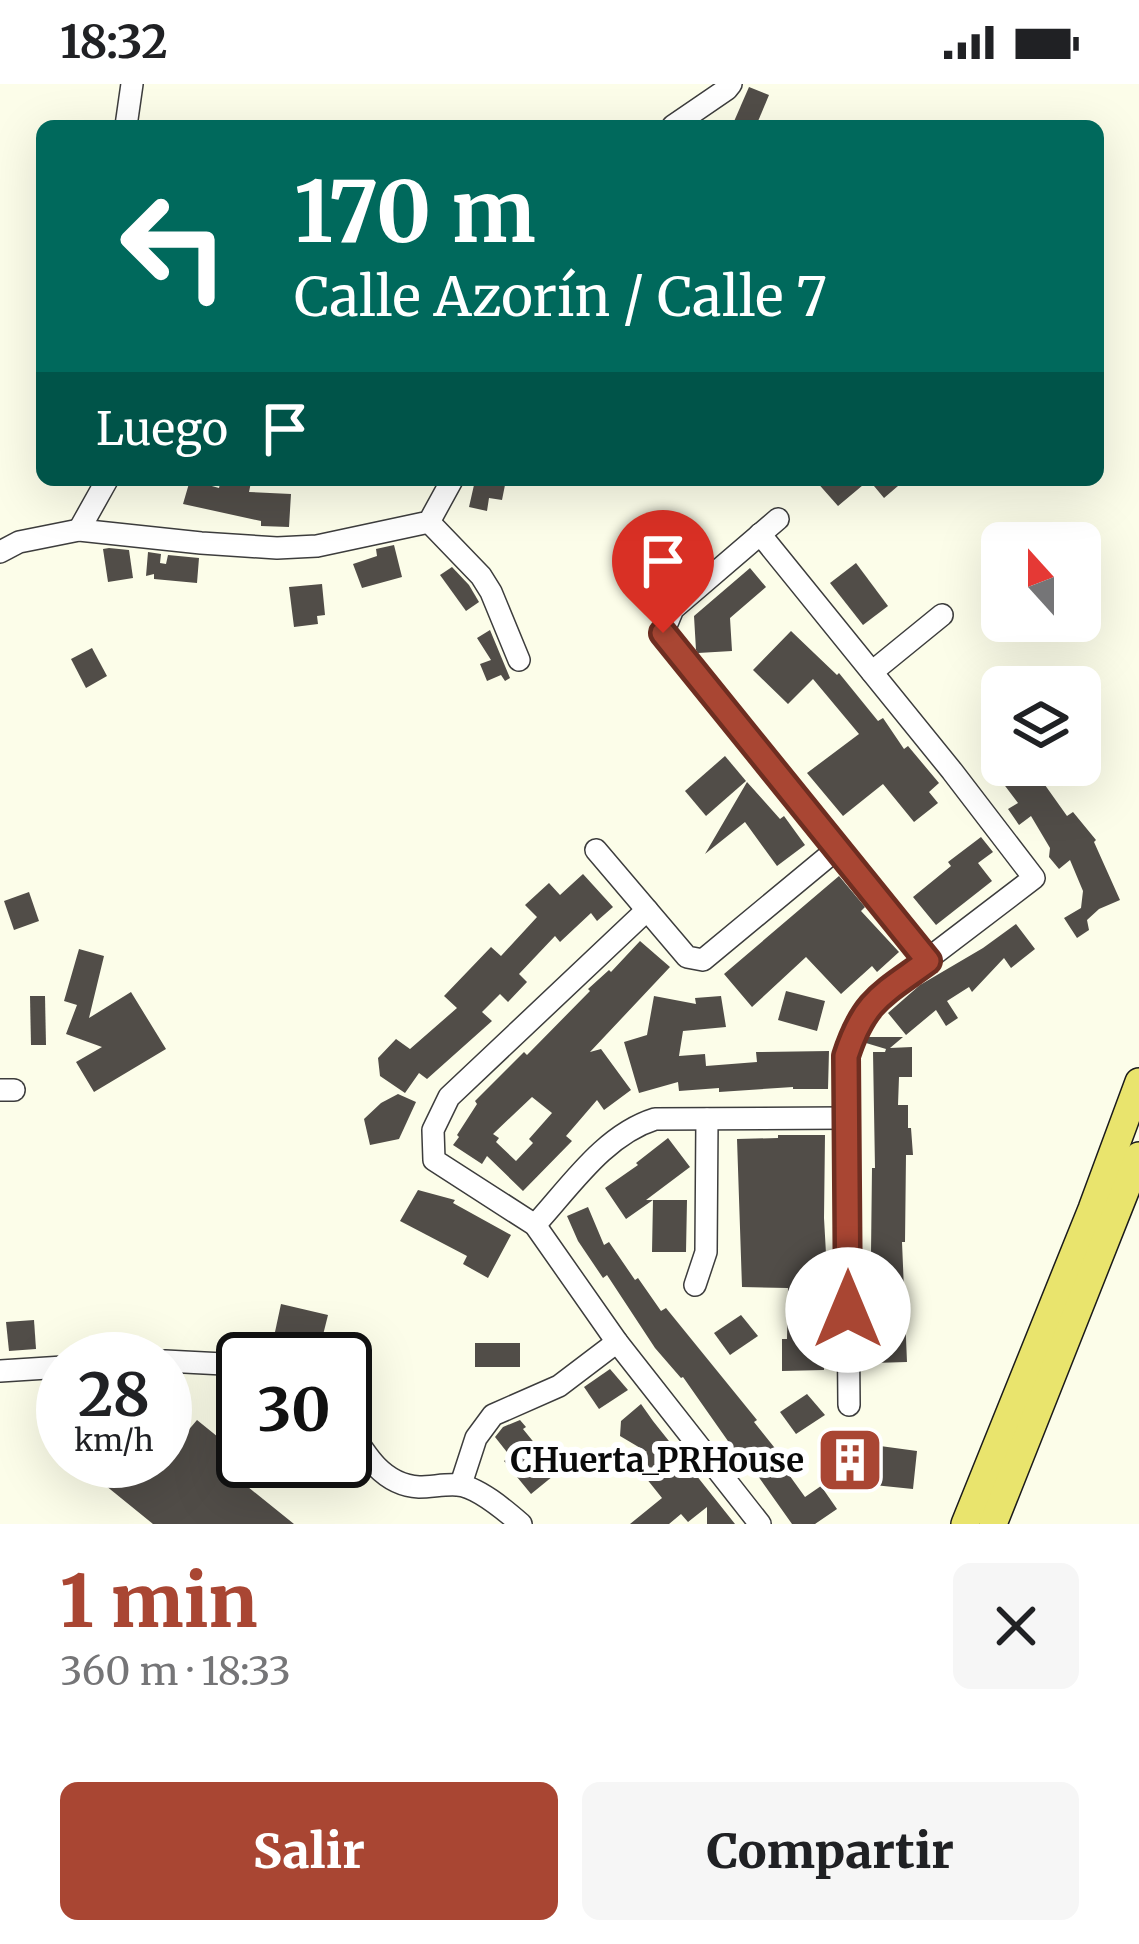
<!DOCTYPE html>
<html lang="es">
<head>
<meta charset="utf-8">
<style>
  :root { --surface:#fff; --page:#f6f6f6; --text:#202124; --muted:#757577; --accent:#a94633 }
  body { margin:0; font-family:Merriweather,serif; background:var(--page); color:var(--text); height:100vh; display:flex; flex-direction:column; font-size:45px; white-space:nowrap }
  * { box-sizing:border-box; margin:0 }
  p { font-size:39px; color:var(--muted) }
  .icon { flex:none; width:66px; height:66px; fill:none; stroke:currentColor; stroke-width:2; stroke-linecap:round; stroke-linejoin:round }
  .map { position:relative; height:1440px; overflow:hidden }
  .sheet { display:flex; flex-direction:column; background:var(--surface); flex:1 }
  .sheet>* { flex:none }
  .banner { position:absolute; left:36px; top:36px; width:1068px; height:366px; border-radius:18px; box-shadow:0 12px 48px #0002; background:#00695c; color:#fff; overflow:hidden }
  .needle { width:78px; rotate:339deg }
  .tools { position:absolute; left:981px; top:438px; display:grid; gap:24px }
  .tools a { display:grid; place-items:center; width:120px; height:120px; border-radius:18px; background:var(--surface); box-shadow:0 12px 48px #0002; font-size:60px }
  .speed { position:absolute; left:36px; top:1248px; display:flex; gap:24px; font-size:60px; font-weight:700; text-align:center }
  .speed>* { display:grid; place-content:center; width:156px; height:156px; border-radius:50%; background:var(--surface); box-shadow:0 12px 48px #0002; line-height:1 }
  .speed small { font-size:30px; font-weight:400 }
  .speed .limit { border:6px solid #111; border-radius:18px; background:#fff; color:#111 }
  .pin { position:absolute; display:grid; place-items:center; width:102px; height:102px; color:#fff; margin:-123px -51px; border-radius:50% 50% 50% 0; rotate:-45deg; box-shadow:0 0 12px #0007 }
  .pin .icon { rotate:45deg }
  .me { position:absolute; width:132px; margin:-66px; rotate:0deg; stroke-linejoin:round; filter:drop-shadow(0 0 9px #0008) }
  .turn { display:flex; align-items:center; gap:42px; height:252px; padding:0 60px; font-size:54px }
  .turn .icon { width:156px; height:156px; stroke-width:2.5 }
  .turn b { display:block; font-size:84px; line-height:102px }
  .then { display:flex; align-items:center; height:114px; padding:0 60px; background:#0003; gap:24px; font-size:45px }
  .round { display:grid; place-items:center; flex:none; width:126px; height:126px; border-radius:18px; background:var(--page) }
  .headline { display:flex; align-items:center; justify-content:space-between; height:204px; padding:0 60px }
  h1 { font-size:72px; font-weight:800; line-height:90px; color:var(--accent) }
  .primary-button { display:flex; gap:24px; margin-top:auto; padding:24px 60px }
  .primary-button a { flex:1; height:138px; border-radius:18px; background:var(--accent); color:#fff; font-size:48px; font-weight:800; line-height:138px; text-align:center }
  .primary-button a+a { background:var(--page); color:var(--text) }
  .status { display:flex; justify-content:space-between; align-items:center; height:84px; padding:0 60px; background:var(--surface); direction:ltr }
  .status svg { height:33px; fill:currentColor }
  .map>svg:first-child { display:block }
</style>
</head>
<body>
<div class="status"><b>18:32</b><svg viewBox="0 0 49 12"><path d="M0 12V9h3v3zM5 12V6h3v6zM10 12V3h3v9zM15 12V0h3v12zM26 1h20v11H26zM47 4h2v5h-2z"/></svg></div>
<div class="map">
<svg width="1139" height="1440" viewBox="0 0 1139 1440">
  <rect width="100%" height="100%" fill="#fcfde9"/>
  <!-- building -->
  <g fill="#514d48" fill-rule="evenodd">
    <polygon points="749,3 769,11 756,42 732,42"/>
    <polygon points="190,396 219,404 221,396 240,396 251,398 249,408 291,410 289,443 261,442 261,437 183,420"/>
    <polygon points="482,396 506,396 502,416 489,414 487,427 469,423 474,401 481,400"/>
    <polygon points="815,396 905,396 884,414 869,396 838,422"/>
    <polygon points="665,447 674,462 684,456 693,471 655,495 636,465"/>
    <polygon points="394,461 402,493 362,504 353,480 377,472 376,465"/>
    <polygon points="109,464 129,466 133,494 108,498 103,465"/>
    <polygon points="148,468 161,470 160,479 166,480 168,471 199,474 197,499 154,495 154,490 146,492"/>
    <polygon points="856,479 888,522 863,541 830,499"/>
    <polygon points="452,483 469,501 479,518 466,527 440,491"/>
    <polygon points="750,484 766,503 730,534 732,567 698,569 696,566 694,532"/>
    <polygon points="322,500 325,531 317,532 318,540 294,543 289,503"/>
    <polygon points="490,546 510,594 505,597 501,591 487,597 480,580 491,576 477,554"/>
    <polygon points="791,547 837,591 839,589 878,637 883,634 904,665 908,662 939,699 929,708 938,719 914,738 883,700 843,732 807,689 859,650 813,595 788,620 753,586"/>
    <polygon points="92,564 107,592 86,604 71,575"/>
    <polygon points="725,672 746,697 706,732 685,707"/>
    <polygon points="1000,681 1041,681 1047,689 1040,694 1067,732 1073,728 1096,756 1094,758 1120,816 1099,825 1087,836 1089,846 1077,854 1064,834 1081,824 1083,807 1070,776 1059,785 1049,773 1050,764 1031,732 1019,741 1008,725 1018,719 993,686"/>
    <polygon points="747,698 780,735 784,732 805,761 777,782 745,738 705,770"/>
    <polygon points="981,753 993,768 978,779 992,797 936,841 913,813 951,782 948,778"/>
    <polygon points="583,790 613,823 597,837 591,829 560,858 555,852 519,890 527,898 508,918 500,910 482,928 492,937 427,995 419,989 405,1009 380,992 378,974 396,955 410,965 457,924 444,912 468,887 491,863 501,872 537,833 525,821 549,799 560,811"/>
    <polygon points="839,792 865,823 861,827 899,868 877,888 872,882 841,910 806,873 752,923 724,890"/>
    <polygon points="29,808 39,837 14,846 4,817"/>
    <polygon points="1016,840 1035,865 1011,884 1004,874 972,908 969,903 947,917 958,934 946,942 936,926 906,951 888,929 920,901 983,864"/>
    <path d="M640,857L670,883L590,968L601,965L631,1006L604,1026L597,1016L566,1052L572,1057L523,1107L487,1072L482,1080L453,1061L459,1053L457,1051L477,1020L475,1017L524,968L527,971L590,907L588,905L609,886L611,888ZM532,1013L552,1029L529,1055L533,1059L516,1077L496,1058L499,1054L493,1050Z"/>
    <polygon points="79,865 104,872 89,934 131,908 166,965 94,1008 76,978 102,963 66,950 77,921 64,917"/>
    <polygon points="786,907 825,917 817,947 778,936"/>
    <polygon points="30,912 45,912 46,961 31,961"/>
    <polygon points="654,912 696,920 695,914 721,912 726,943 683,947 679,972 705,970 706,982 757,978 756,968 829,967 828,1005 793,1005 793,1003 719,1008 719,1004 679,1007 678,998 639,1009 624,958 647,951"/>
    <polygon points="868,953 903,953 890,964 912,963 912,993 899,993 898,1021 908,1021 908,1044 911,1044 913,1071 906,1071 905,1158 902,1158 907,1278 873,1279 868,1169 871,1169 872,1084 875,1084 873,968 885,968 886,965 866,959"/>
    <polygon points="398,1010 416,1018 399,1055 370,1061 364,1035 381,1019"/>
    <polygon points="778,1051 825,1051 824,1134 830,1241 824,1241 824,1286 782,1287 782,1255 787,1255 788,1204 742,1203 737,1055 778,1054"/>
    <polygon points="668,1054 690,1083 646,1116 687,1116 686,1168 652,1168 653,1116 626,1135 605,1104 638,1081 636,1079"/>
    <polygon points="418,1106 455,1116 453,1119 511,1151 488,1194 463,1180 467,1172 400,1137"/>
    <polygon points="588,1123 604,1161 609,1158 635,1196 638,1194 661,1227 666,1224 757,1336 754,1338 778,1368 774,1370 805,1413 821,1402 837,1425 815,1440 792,1440 753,1385 749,1387 683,1293 681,1294 655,1264 607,1191 603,1194 578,1157 567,1132"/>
    <polygon points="281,1220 328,1231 321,1259 275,1248"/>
    <polygon points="741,1231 758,1252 730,1271 714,1249"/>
    <polygon points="34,1236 36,1265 9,1267 6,1238"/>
    <rect x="475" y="1259" width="45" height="24"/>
    <polygon points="610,1285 628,1306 599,1325 584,1303"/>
    <polygon points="807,1310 825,1331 796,1350 780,1328"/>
    <polygon points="641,1320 653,1337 735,1440 707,1440 707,1423 688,1438 681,1430 669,1440 630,1440 662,1414 634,1379 647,1368 620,1352 621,1337"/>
    <polygon points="197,1336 234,1366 231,1370 258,1391 248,1403 294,1440 153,1440 100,1397 117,1377 165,1377 165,1343 180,1356"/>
    <polygon points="520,1336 526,1343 523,1345 558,1388 531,1410 504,1377 510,1372 495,1353 503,1343"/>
    <polygon points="836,1356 917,1367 913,1405 864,1400 863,1408 849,1406 851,1394 830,1390"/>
  </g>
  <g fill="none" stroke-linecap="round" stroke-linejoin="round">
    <defs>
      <g id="minor">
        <polyline points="126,42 132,0"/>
        <polyline points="673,42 727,5 731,0"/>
        <polyline points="778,435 673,525 663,549 928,877"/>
        <polyline points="429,438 481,492 491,508 519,576"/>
        <polyline points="79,446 107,396"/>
        <polyline points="760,450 952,687 1034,794 874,916 857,939 846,972 849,1321"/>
        <polyline points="0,468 19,458 79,446 201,459 277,464 317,462 429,438 452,396"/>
        <polyline points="872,588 942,531"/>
        <polyline points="596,766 687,873 703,876 837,765"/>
        <polyline points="647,826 449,1013 433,1046 434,1076 535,1141 617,1258 760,1440"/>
        <polyline points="0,1006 14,1006"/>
        <path d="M535,1141C570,1103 604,1051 655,1035L846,1034"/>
        <polyline points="695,1201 706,1168 707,1035"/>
        <polyline points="165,1277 243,1281"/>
        <polyline points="0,1287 63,1283"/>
        <path d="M345,1337C363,1367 381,1401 419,1403C432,1403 445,1400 457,1401C477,1402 506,1427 521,1440"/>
        <polyline points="461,1400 476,1354 493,1331 559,1302 617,1258"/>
      </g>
      <g id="major">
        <polyline points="965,1440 1092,1125 1139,998"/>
        <polyline points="993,1440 1139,1072"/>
      </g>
    </defs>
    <!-- minor casing -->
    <use href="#minor" stroke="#3d3d3d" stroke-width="24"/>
    <!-- major casing -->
    <use href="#major" stroke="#1b1b1b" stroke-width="30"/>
    <!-- minor -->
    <use href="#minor" stroke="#fff" stroke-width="21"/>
    <!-- major -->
    <use href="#major" stroke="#e9e46d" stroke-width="27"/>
  </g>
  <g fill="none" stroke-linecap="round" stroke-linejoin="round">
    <defs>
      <path id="route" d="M663,549L928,877C883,910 864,916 846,972L848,1226"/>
    </defs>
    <!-- route casing -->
    <use href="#route" stroke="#6e2e21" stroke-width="30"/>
    <!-- route -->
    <use href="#route" stroke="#a94633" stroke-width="21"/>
  </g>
  <!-- icons -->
  <defs>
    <symbol id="building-square" viewBox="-11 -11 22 22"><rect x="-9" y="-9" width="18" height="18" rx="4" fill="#a94633" stroke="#fff"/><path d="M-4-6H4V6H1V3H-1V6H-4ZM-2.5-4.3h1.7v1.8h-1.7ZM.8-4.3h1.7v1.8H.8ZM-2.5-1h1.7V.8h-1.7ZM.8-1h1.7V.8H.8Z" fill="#fff"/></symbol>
  </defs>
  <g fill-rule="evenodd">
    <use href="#building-square" x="812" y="1338" width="76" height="76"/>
  </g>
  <g text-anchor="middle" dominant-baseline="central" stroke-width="12" stroke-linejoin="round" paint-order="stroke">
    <!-- poi labels -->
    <g font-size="33" font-weight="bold" fill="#0a0a0a" stroke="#fff" text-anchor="end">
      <text x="804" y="1376">CHuerta_PRHouse</text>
    </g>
  </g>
</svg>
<div class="tools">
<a><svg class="needle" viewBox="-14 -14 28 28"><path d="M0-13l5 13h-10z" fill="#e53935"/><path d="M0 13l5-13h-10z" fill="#757577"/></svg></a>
<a><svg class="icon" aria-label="layers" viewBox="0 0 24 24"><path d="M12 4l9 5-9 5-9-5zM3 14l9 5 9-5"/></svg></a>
</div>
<div class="speed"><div>28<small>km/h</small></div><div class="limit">30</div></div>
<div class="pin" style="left:663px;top:549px;background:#d93025"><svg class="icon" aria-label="arrive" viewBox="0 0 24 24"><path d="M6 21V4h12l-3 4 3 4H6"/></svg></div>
<svg class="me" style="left:848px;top:1226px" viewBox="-20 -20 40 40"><circle r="19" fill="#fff"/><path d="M0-13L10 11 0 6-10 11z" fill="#a94633"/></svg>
<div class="banner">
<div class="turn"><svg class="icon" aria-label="left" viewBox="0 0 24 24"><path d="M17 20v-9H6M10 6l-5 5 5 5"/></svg><div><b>170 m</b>Calle Azorín / Calle 7</div></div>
<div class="then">Luego<svg class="icon" aria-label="arrive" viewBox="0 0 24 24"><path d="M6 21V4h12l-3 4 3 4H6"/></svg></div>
</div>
</div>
<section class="sheet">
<div class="headline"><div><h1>1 min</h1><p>360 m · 18:33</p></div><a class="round"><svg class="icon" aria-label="close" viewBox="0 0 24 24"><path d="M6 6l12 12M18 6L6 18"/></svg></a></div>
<div class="primary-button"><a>Salir</a><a>Compartir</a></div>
</section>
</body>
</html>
